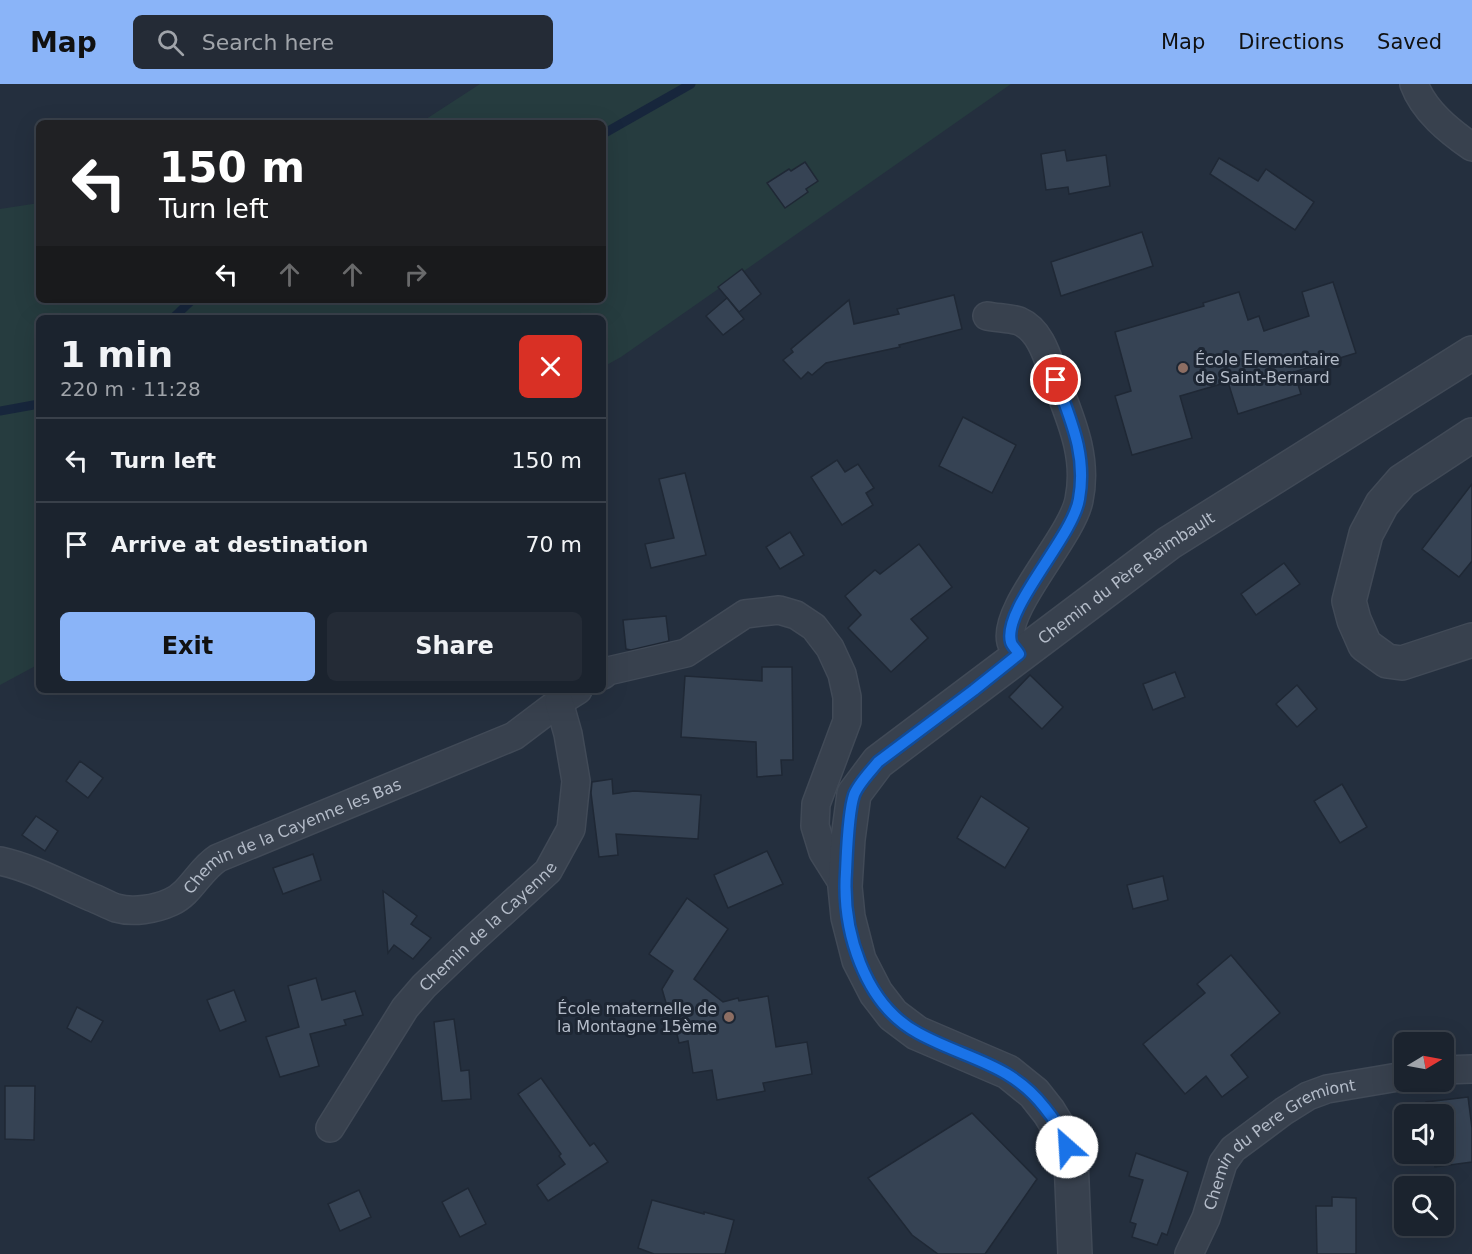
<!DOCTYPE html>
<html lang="en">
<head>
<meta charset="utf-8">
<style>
  :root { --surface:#1b232e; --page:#242b36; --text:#f1f3f6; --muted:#a0a4aa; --line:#39404a; --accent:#8ab4f8 }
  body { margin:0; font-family:"DejaVu Sans",sans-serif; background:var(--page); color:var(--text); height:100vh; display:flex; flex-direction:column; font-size:22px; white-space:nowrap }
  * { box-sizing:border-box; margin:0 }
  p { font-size:20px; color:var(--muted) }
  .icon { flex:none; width:33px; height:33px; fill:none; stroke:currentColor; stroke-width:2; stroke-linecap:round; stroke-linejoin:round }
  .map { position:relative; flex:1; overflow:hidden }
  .drawer { position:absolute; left:36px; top:231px; width:570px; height:378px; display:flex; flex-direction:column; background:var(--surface); border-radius:9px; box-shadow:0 6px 24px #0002,0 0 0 2px var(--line) }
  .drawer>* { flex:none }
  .hud { position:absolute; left:36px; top:36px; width:570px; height:183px; border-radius:9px; box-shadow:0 6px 24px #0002,0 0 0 2px var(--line); background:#202124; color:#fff; overflow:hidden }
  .needle { width:39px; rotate:80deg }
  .controls { position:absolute; left:1394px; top:948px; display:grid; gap:12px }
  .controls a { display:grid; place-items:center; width:60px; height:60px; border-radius:9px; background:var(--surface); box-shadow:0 6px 24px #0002,0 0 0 2px var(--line); font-size:30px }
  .pin { position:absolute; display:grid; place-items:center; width:51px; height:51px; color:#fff; margin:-26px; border:3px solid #fff; border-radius:50%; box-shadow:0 2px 6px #0007 }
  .me { position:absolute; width:66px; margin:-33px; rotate:334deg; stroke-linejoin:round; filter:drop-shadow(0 0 4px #0008) }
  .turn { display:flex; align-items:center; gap:21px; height:126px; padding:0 24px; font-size:27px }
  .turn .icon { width:78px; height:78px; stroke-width:2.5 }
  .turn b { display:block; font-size:42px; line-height:51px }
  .lanes { display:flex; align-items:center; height:57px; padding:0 24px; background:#0003; justify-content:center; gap:30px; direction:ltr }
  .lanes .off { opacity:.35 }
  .round { display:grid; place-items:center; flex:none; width:63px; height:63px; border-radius:9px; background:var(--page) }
  .headline { display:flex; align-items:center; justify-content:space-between; height:102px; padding:0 24px }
  h1 { font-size:36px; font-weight:800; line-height:45px }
  .button { display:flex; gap:12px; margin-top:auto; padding:12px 24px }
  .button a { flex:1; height:69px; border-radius:9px; background:var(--accent); color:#111; font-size:24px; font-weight:800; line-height:69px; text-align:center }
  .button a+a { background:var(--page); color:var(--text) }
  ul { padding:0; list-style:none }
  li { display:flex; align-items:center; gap:18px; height:84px; padding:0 24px; border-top:2px solid var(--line) }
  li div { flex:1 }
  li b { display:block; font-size:22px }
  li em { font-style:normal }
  header { display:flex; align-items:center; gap:36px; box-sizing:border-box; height:84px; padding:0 30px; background:var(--accent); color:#111 }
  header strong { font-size:28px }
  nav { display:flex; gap:33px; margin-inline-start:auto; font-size:21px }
  .search { width:420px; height:54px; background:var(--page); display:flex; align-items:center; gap:15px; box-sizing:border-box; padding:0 21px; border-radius:9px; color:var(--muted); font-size:22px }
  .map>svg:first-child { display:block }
</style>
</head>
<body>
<header>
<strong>Map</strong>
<div class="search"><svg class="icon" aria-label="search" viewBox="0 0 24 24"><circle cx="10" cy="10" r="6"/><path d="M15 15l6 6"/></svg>Search here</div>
<nav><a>Map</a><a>Directions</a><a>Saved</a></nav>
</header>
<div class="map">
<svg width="1472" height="1170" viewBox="0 0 1472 1170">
  <rect width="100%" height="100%" fill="#242f3e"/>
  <!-- green -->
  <polygon fill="#263c3f" points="480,0 1011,0 621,273 603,283 603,234 39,234 39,580 0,601 0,125 39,119 39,216 603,216 603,39 420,39"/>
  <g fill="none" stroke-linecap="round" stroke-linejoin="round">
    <!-- stream -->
    <g stroke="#17263c" stroke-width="9">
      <polyline points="603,50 691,0"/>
      <polyline points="173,234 192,216"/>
      <polyline points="0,327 39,320"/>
    </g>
  </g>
  <!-- building -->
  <g fill="#364354" stroke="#1f2835" stroke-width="1.5">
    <polygon points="1065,66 1067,77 1106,71 1110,102 1069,110 1068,103 1046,106 1041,70"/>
    <polygon points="1219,74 1258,97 1266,85 1314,118 1295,146 1210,90"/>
    <polygon points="805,78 818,97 806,105 808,108 785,124 767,99 789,85 791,87"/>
    <polygon points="1142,148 1153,182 1061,212 1051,178"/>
    <polygon points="742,185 761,210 739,228 718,203"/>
    <polygon points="1333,198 1356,269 1294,288 1301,310 1238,330 1228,298 1180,312 1192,354 1132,371 1115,312 1131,307 1115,248 1204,222 1203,219 1239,208 1248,236 1259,232 1264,247 1309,232 1302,208"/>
    <polygon points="954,211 962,245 899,261 900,263 826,279 812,291 808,288 801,295 783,276 793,268 791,265 849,216 854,240 899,230 897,225"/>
    <polygon points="727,214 744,235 723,251 706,232"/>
    <polygon points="963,333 1016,361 992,409 939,382"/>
    <polygon points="837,376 845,388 858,380 874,404 866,409 873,421 842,441 811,393"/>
    <polygon points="685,389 706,471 651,484 645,460 674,454 659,395"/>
    <polygon points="1472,400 1472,477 1459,493 1422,465"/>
    <polygon points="790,448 804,471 780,485 766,463"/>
    <polygon points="919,460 952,503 911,535 928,554 891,588 848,544 861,531 845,512 875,486 880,490"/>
    <polygon points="1284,479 1300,500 1256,531 1241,510"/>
    <polygon points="666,532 669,557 631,566 626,565 623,536"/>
    <polygon points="762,583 792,583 793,676 781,676 782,691 757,693 756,658 681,653 685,592 762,597"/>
    <polygon points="1175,588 1185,613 1153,626 1143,600"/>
    <polygon points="1030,591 1063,623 1042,645 1009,613"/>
    <polygon points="1297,601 1317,625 1297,643 1276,620"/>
    <polygon points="80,677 103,694 88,714 66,697"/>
    <polygon points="612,695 613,710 634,707 701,711 698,755 616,750 618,771 599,773 591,709 592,698"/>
    <polygon points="1342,700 1367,743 1340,759 1314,717"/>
    <polygon points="981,712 1029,744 1005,784 957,754"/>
    <polygon points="36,732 58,747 45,767 22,751"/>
    <polygon points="767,767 783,800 728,824 714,791"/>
    <polygon points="313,770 321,796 283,810 273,784"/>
    <polygon points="1163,792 1168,816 1133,825 1127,801"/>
    <polygon points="383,807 417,832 411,840 431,854 413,875 394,861 388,869"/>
    <polygon points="687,814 728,845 694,895 723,918 738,914 739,917 768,912 776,963 807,958 812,990 763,999 765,1007 717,1016 712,986 693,989 688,957 679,959 672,928 669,929 662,905 673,887 649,870"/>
    <polygon points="1231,871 1280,929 1231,971 1248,993 1222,1013 1206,992 1185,1010 1143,960 1205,909 1197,900"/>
    <polygon points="316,894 322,916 355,907 363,931 344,936 346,941 310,950 319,982 280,993 266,953 299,943 288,902"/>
    <polygon points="234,906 246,937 220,947 207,916"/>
    <polygon points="77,923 103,937 91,958 67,944"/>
    <polygon points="454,935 461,987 469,986 471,1015 442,1017 434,938"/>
    <polygon points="541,994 590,1062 594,1059 608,1078 548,1117 537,1101 565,1080 559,1072 561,1070 518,1010"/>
    <polygon points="5,1002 35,1002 34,1056 5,1055"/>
    <polygon points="1468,1013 1472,1044 1472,1078 1435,1083 1433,1070 1443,1070 1443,1030 1428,1030 1426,1018"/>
    <polygon points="972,1029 1037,1095 985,1170 938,1170 912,1151 868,1094"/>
    <polygon points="1136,1069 1188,1088 1167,1151 1162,1149 1157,1161 1132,1153 1136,1140 1130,1138 1143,1096 1129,1092"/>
    <polygon points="468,1104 486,1140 460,1153 442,1118"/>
    <polygon points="359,1106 371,1133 340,1147 328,1120"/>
    <polygon points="1332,1113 1356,1114 1356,1170 1317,1170 1316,1122 1332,1122"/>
    <polygon points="652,1116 704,1130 704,1128 734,1136 725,1170 654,1170 638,1164"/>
  </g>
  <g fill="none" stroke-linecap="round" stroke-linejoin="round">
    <defs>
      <g id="minor">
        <path d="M1414,0C1424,27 1449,47 1472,63"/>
        <path d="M987,232C997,234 1010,234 1019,237C1042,247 1048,276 1056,297C1071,336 1088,373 1079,416C1072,453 1002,525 1011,558C1012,562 1017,566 1019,570"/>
        <polyline points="603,591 608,587 686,569 745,530 779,526 796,531 814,543 830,564 842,590 847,613 847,637 816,720 815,742 823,768 845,803"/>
        <path id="s1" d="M0,777C32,784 61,800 91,813C99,816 108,821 116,824C133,829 156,825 171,818C191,809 199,786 218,774L514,652L559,618L578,606"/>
        <polyline points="1443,986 1472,985"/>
        <path id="s2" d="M330,1044L405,924L424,902L470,858L548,787L571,745L576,697L568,650L559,618"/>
        <path id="s3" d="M1189,1170L1206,1134L1223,1079L1233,1065L1284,1027L1308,1012L1327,1005L1404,992"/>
      </g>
      <g id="tertiary">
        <polyline points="1472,351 1402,397 1382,420 1366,450 1349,517 1354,536 1365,561 1387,577 1402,579 1472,556"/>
        <path id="s4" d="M1075,1170L1071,1075L1063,1051L1049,1028L1034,1009L1008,988L917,949L893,931L876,909L859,876L848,833L845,803L848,755L854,710L878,678L1169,459L1472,269"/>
      </g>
    </defs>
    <!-- minor casing -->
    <use href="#minor" stroke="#414a57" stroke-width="30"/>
    <!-- tertiary casing -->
    <use href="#tertiary" stroke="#414a57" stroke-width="36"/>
    <!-- minor -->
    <use href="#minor" stroke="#38414e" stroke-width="27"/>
    <!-- tertiary -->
    <use href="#tertiary" stroke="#38414e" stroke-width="33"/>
  </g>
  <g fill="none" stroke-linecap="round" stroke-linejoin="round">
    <defs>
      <path id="route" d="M1056,296C1071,337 1087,371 1079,415C1073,453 1002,525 1011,558C1012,562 1017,566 1019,570L974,606L878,678C871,687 858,700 854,711C848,729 847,767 846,788C842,846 864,920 918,949C965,975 1011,979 1045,1024C1055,1036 1063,1049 1067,1063"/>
    </defs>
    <!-- route casing -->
    <use href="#route" stroke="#114b97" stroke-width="15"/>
    <!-- route -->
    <use href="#route" stroke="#1a73e8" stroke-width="10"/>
  </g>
  <!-- markers -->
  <g fill="#8d6e63" stroke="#1d2633" stroke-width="2">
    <circle cx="1183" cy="284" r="6"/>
    <circle cx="729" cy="933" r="6"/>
  </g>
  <g text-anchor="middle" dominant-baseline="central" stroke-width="6" stroke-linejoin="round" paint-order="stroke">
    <!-- poi labels -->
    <g font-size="16" fill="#b4bcc9" stroke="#1d2633" text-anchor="start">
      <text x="1195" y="275">École Elementaire<tspan x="1195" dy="18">de Saint-Bernard</tspan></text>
      <text x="717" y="924" text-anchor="end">École maternelle de<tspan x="717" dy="18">la Montagne 15ème</tspan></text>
    </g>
    <!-- street labels -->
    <g font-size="16" fill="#b4bcc9" stroke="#1d2633">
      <text stroke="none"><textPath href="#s4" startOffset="916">Chemin du Père Raimbault</textPath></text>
      <text stroke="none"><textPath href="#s1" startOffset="322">Chemin de la Cayenne les Bas</textPath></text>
      <text stroke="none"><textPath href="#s2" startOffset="258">Chemin de la Cayenne</textPath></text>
      <text stroke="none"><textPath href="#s3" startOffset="152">Chemin du Pere Gremiont</textPath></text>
    </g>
  </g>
</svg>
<div class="controls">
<a><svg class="needle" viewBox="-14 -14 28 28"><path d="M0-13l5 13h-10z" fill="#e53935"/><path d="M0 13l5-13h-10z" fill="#a0a4aa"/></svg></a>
<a><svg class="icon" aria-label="sound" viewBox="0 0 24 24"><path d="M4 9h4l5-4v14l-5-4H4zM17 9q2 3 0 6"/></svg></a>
<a><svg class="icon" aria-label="search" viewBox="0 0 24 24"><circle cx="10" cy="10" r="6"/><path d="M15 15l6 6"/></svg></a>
</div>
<div class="pin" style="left:1056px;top:296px;background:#d93025"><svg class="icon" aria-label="arrive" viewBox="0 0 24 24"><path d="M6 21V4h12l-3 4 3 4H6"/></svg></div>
<svg class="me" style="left:1067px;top:1063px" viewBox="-20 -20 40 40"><circle r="19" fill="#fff"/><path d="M0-13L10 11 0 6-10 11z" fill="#1a73e8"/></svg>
<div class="hud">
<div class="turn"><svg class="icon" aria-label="left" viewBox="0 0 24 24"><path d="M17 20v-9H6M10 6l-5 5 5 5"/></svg><div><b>150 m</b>Turn left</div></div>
<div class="lanes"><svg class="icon" aria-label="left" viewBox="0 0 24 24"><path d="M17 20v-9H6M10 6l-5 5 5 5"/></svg><svg class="icon off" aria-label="ahead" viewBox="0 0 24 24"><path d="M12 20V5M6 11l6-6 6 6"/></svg><svg class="icon off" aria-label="ahead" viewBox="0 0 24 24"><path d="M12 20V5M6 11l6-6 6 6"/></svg><svg class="icon off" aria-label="right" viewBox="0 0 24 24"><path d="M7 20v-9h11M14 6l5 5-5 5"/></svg></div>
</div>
<section class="drawer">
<div class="headline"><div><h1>1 min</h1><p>220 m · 11:28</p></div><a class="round" style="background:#d93025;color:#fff"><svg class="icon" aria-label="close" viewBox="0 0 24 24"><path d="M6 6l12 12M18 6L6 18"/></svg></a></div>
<ul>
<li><svg class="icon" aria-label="left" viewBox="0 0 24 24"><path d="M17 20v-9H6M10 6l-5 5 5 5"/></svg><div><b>Turn left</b></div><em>150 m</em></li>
<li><svg class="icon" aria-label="arrive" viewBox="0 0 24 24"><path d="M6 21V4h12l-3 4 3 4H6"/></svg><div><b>Arrive at destination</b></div><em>70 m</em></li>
</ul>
<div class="button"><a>Exit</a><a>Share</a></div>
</section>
</div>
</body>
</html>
